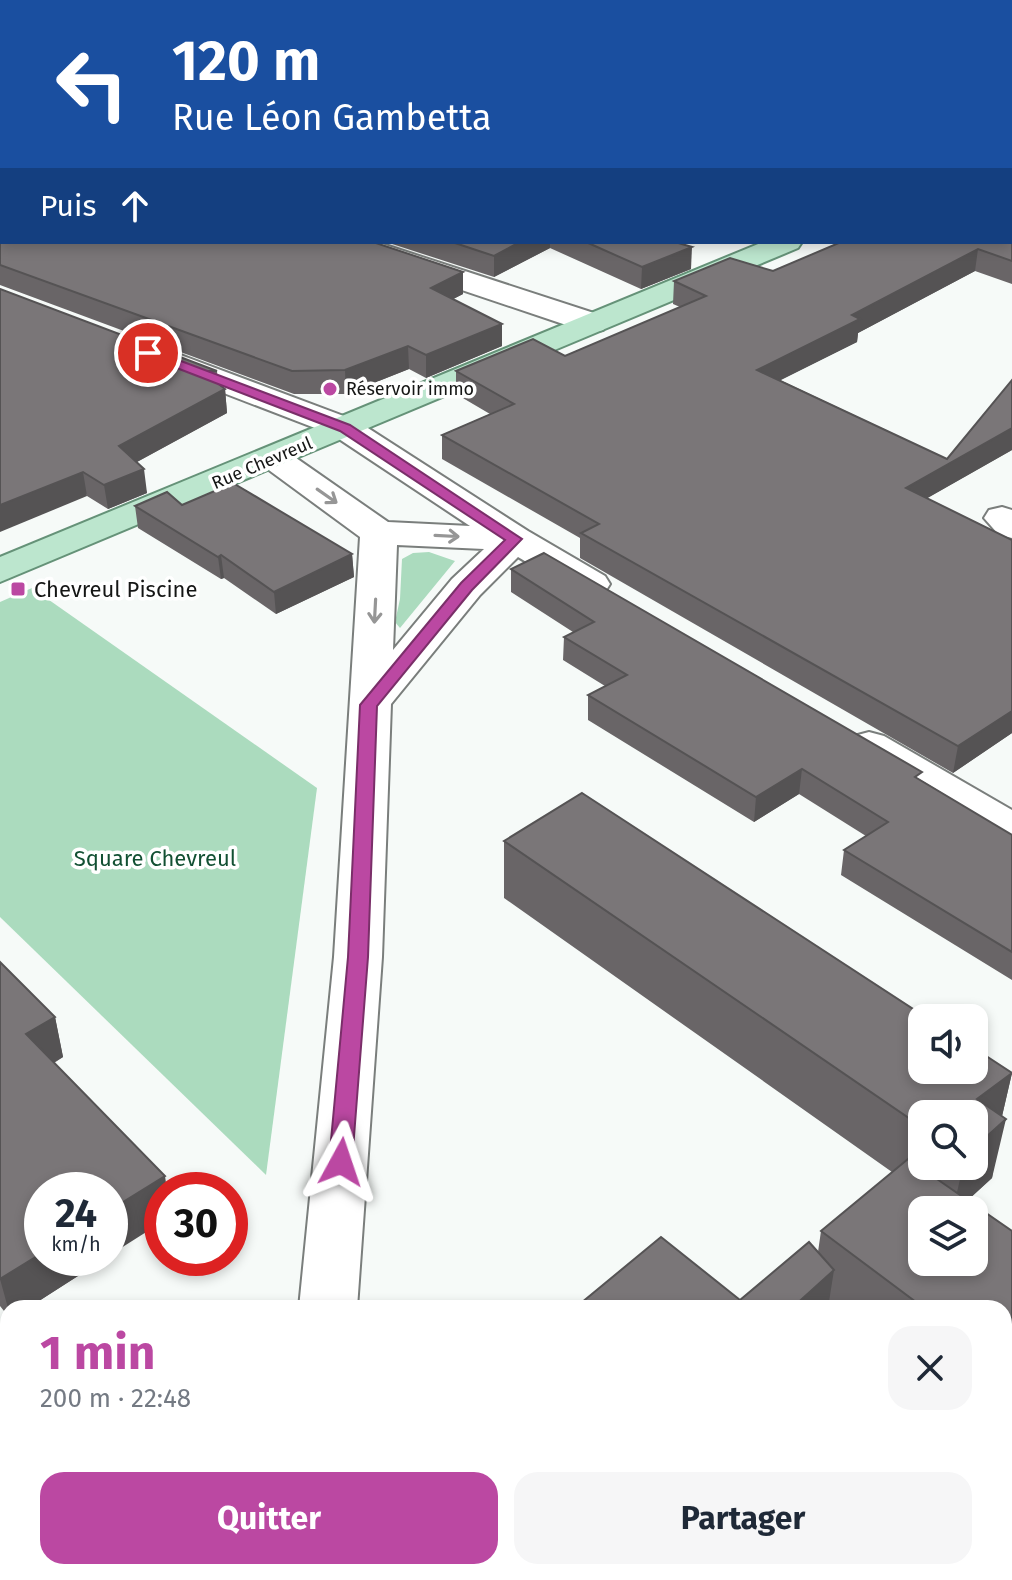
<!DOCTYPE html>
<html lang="fr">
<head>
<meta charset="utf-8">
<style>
  :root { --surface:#fff; --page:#f6f6f7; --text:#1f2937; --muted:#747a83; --accent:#bb48a2 }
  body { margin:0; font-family:"Fira Sans",sans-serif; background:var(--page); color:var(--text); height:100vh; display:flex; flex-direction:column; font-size:30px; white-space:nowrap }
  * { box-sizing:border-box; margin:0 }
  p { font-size:26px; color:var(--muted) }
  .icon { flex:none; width:44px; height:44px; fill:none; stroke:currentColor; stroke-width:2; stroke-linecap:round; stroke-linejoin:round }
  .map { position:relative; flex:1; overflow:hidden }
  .details { position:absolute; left:0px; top:1300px; width:1012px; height:280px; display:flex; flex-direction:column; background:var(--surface); border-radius:24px 24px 0 0; box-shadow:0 4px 12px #0003 }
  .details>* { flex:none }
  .top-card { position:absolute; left:0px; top:0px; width:1012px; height:244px; box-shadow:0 4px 12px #0003; background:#1a4fa0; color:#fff; overflow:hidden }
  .fabs { position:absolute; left:908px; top:1004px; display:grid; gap:16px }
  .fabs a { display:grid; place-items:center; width:80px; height:80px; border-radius:16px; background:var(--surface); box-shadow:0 4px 12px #0003; font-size:40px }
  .speed { position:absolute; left:24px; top:1172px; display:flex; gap:16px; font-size:40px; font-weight:700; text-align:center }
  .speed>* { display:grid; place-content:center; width:104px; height:104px; border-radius:50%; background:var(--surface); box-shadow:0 4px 12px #0003; line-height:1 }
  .speed small { font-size:20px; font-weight:400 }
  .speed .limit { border:12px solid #d22; background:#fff; color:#111 }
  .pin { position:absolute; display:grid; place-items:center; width:68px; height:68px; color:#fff; margin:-34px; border:4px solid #fff; border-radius:50%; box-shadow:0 2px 8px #0007 }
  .me { position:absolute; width:88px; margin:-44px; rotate:5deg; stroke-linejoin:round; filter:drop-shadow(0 0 6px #0008) }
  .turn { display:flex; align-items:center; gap:28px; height:168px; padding:0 40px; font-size:36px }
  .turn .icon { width:104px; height:104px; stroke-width:2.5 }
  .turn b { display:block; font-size:56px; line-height:68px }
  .then { display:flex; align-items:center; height:76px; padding:0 40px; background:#0003; gap:16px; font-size:30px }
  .round { display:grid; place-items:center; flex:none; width:84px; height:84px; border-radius:24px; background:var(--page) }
  .head { display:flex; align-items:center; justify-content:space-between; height:136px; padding:0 40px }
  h1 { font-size:48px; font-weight:700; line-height:60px; color:var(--accent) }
  .primary-button { display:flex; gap:16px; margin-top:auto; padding:16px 40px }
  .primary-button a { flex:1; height:92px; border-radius:24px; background:var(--accent); color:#fff; font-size:32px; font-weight:700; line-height:92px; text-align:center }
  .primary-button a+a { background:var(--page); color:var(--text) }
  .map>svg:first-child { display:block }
</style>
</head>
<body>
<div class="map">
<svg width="1012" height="1580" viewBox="0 0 1012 1580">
  <rect width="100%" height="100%" fill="#f6faf8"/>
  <!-- green -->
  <g fill="#abdbbe">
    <polygon points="429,552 455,561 400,628 395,622 400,599 402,559 413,553"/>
    <polygon points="32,588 317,788 266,1175 0,917 0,602"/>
    <polygon points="0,1361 8,1362 8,1572 213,1572 212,1580 0,1580"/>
  </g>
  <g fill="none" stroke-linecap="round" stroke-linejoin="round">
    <defs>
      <g id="street">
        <polygon points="333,242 376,242 603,316 608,323 603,330 592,332 581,330 337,248"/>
        <path d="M162,348L357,421L528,531L605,576L610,584L605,592C574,600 544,572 518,557L480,595L391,704L382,957L357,1308H299L334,957L360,537L262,465L257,458L262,451L274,448L286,451L388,522L470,526L333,435L151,365L146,358L151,351ZM397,545L484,549L452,579L393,650Z"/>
        <polygon points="1002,507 1012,510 1012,538 999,535 984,518 989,510"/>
        <polygon points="869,732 884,736 1012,810 1012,844 996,839 854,754 848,745 854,736"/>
        <polygon points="261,1572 328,1572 324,1580 257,1580"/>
        <polygon points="428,1572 494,1572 498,1580 432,1580"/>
      </g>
      <polygon id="primary" points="763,242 802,242 798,248 0,582 0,557"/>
    </defs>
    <!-- street casing -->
    <use href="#street" stroke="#7a7e7c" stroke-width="4"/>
    <!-- primary casing -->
    <use href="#primary" stroke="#659278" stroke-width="4"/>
    <!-- street -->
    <use href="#street" fill="#fff" fill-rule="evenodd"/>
    <!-- primary -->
    <use href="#primary" fill="#bce6ce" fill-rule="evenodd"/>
  </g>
  <!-- wall -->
  <g fill="#696567" fill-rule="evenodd">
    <polygon points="0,0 1012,0 1012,284 975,271 858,333 857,342 780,380 947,459 1012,450 927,498 1012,540 1012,733 953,773 580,558 580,538 442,459 442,435 490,414 456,394 456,371 565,356 680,307 673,304 674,281 773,271 1010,242 1010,2 2,242 463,294 453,299 502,346 426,378 409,369 346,394 294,394 0,285 0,117 1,116 0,116"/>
    <polygon points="386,242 676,242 691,269 641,289 550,248 494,277"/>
    <polygon points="0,289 217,371 218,384 225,389 227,413 137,462 147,493 108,509 87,496"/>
    <polygon points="182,505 352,554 354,577 276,614 224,578 221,579 138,528 135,506"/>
    <polygon points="511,569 921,780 1012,835 1012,980 841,875 844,850 866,836 799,794 754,822 588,720 588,695 605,686 563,660 564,637 573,632 511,592"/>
    <path d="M504,841L1012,1073L1002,1116L992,1178L968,1200L1012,1231V1444L1004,1438V1308H835L829,1303L828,1308L740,1300L818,1252L821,1231L892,1172L504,898ZM922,1114H974V1166H922Z"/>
    <polygon points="0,962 55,1017 63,1057 54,1063 42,1258 106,1258 28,1308 8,1308 8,1316 0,1306"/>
    <polygon points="662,1572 796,1572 668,1578"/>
  </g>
  <!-- shaded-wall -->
  <g fill="#555354">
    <polygon points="520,242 550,242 550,248 494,277 494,256"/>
    <polygon points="692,247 691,269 641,289 642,267"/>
    <polygon points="978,249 975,271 858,333 857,342 755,393 757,370 852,315"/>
    <polygon points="463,272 463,294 432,310 431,288"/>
    <polygon points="502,324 502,346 426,378 426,355"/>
    <polygon points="408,346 409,369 346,394 345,370"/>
    <polygon points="225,389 227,413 122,470 119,446"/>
    <polygon points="1012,428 1012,450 903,512 906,488"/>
    <polygon points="144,469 147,493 108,509 104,485"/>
    <polygon points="83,472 87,496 0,532 0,505"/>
    <polygon points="352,554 354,577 276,614 274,592"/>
    <polygon points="221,555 224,578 221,579 218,557"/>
    <polygon points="1012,711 1012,733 953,773 958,746"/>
    <polygon points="802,769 799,794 754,822 756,797"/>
    <polygon points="55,1017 63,1057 34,1074 26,1034"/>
    <polygon points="1012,1073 1000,1125 1006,1119 992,1178 957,1210 953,1210 963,1166 974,1166 974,1114 977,1099"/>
    <polygon points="165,1176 167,1190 162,1190 162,1222 110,1255 110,1210"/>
    <polygon points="42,1253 42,1258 106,1258 28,1308 8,1308 0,1279"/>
    <polygon points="834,1270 828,1308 792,1308"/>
  </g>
  <!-- building -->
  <g fill="#7a7678" stroke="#555354" stroke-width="2" fill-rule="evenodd">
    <polygon points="0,0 1012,0 1012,111 1010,112 1012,126 1012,184 1010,185 1010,201 1012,201 1012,261 978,249 852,315 860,319 757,370 947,459 1012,380 1012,428 906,488 1012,540 1012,711 958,746 581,533 599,524 442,435 514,404 456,371 533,339 565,356 706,296 674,281 730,258 773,271 841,242 1010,242 1010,2 2,2 2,29 0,28"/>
    <polygon points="2,29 2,242 373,242 463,272 431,288 502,324 426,355 408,346 345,370 292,371 0,265 0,117 1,117 2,99 0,98 0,36"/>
    <polygon points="452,242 520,242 494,256"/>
    <polygon points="586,242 675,242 692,247 642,267"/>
    <polygon points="0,289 217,371 202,371 225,389 119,446 144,469 104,485 83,472 0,505"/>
    <polygon points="233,483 352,554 274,592 221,555 218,557 135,506 167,492 182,505"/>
    <polygon points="544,553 922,772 915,777 1012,835 1012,952 844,850 888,822 802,769 756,797 588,695 627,675 564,637 594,622 511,569"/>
    <polygon points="582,793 927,1018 922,1018 922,1070 974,1070 974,1048 1012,1073 977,1099 1006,1119 974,1148 974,1114 922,1114 922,1127 504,841"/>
    <polygon points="0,962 55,1017 26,1034 165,1176 110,1210 110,1190 42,1190 42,1253 0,1279"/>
    <path d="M908,1159L1012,1231V1373L1004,1367V1308H924L821,1231ZM922,1210H974V1262H922Z"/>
    <polygon points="661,1237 740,1300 809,1242 834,1270 792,1308 575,1308"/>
    <polygon points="674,1572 796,1572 805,1580 666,1580"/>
  </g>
  <!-- one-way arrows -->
  <defs><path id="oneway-shaft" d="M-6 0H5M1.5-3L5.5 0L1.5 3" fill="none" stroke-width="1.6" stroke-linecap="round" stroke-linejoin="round" transform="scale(2)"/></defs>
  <g stroke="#969696">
    <use href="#oneway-shaft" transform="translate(327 496) rotate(35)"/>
    <use href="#oneway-shaft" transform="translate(447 536) rotate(3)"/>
    <use href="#oneway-shaft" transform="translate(375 611) rotate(93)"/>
  </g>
  <!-- route -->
  <polygon fill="#bb48a2" stroke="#7a2f69" stroke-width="2" points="143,350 152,350 350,425 522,539 472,590 377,706 368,957 352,1162 349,1168 341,1170 333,1168 329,1162 348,957 360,705 461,583 505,540 340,431 143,355"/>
  <!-- markers -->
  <g fill="#bb48a2" stroke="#fff" stroke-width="3">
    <circle cx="330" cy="389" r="8"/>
    <rect x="10" y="581" width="16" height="16" rx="4"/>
  </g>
  <g text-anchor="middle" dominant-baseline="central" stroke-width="7" stroke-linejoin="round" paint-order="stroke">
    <!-- far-poi labels -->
    <g font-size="18" fill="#151615" stroke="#fff" text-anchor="start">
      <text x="346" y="389">Réservoir immo</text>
    </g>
    <!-- far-street labels -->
    <g font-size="18" fill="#151615" stroke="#fff">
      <text transform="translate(262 463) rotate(-23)">Rue Chevreul</text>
    </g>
    <!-- poi labels -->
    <g font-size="22" fill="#151615" stroke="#fff" text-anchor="start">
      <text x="34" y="589">Chevreul Piscine</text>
    </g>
    <!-- park labels -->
    <g font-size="22" fill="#125033" stroke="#fff">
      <text x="155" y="858">Square Chevreul</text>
    </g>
  </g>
</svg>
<div class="fabs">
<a><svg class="icon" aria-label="sound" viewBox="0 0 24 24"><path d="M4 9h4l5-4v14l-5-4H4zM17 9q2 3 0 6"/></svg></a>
<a><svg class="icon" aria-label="search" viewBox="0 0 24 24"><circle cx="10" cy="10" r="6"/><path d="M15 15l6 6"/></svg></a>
<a><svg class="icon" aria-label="layers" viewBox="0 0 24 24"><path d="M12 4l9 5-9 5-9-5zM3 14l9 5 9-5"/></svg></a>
</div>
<div class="speed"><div>24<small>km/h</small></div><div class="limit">30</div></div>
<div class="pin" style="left:148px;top:353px;background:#d93025"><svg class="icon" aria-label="arrive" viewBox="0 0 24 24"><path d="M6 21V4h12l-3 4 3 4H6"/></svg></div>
<svg class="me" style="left:341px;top:1162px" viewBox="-20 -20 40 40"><path d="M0-17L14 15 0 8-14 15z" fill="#bb48a2" stroke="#fff" stroke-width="4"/></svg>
<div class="top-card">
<div class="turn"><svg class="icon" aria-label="left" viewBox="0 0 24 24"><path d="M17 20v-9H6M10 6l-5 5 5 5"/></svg><div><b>120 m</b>Rue Léon Gambetta</div></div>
<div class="then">Puis<svg class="icon" aria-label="ahead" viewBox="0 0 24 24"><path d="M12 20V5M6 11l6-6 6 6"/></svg></div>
</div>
<section class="details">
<div class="head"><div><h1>1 min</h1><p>200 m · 22:48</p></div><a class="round"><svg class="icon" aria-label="close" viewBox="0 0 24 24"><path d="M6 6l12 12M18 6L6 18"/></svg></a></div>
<div class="primary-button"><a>Quitter</a><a>Partager</a></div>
</section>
</div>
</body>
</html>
